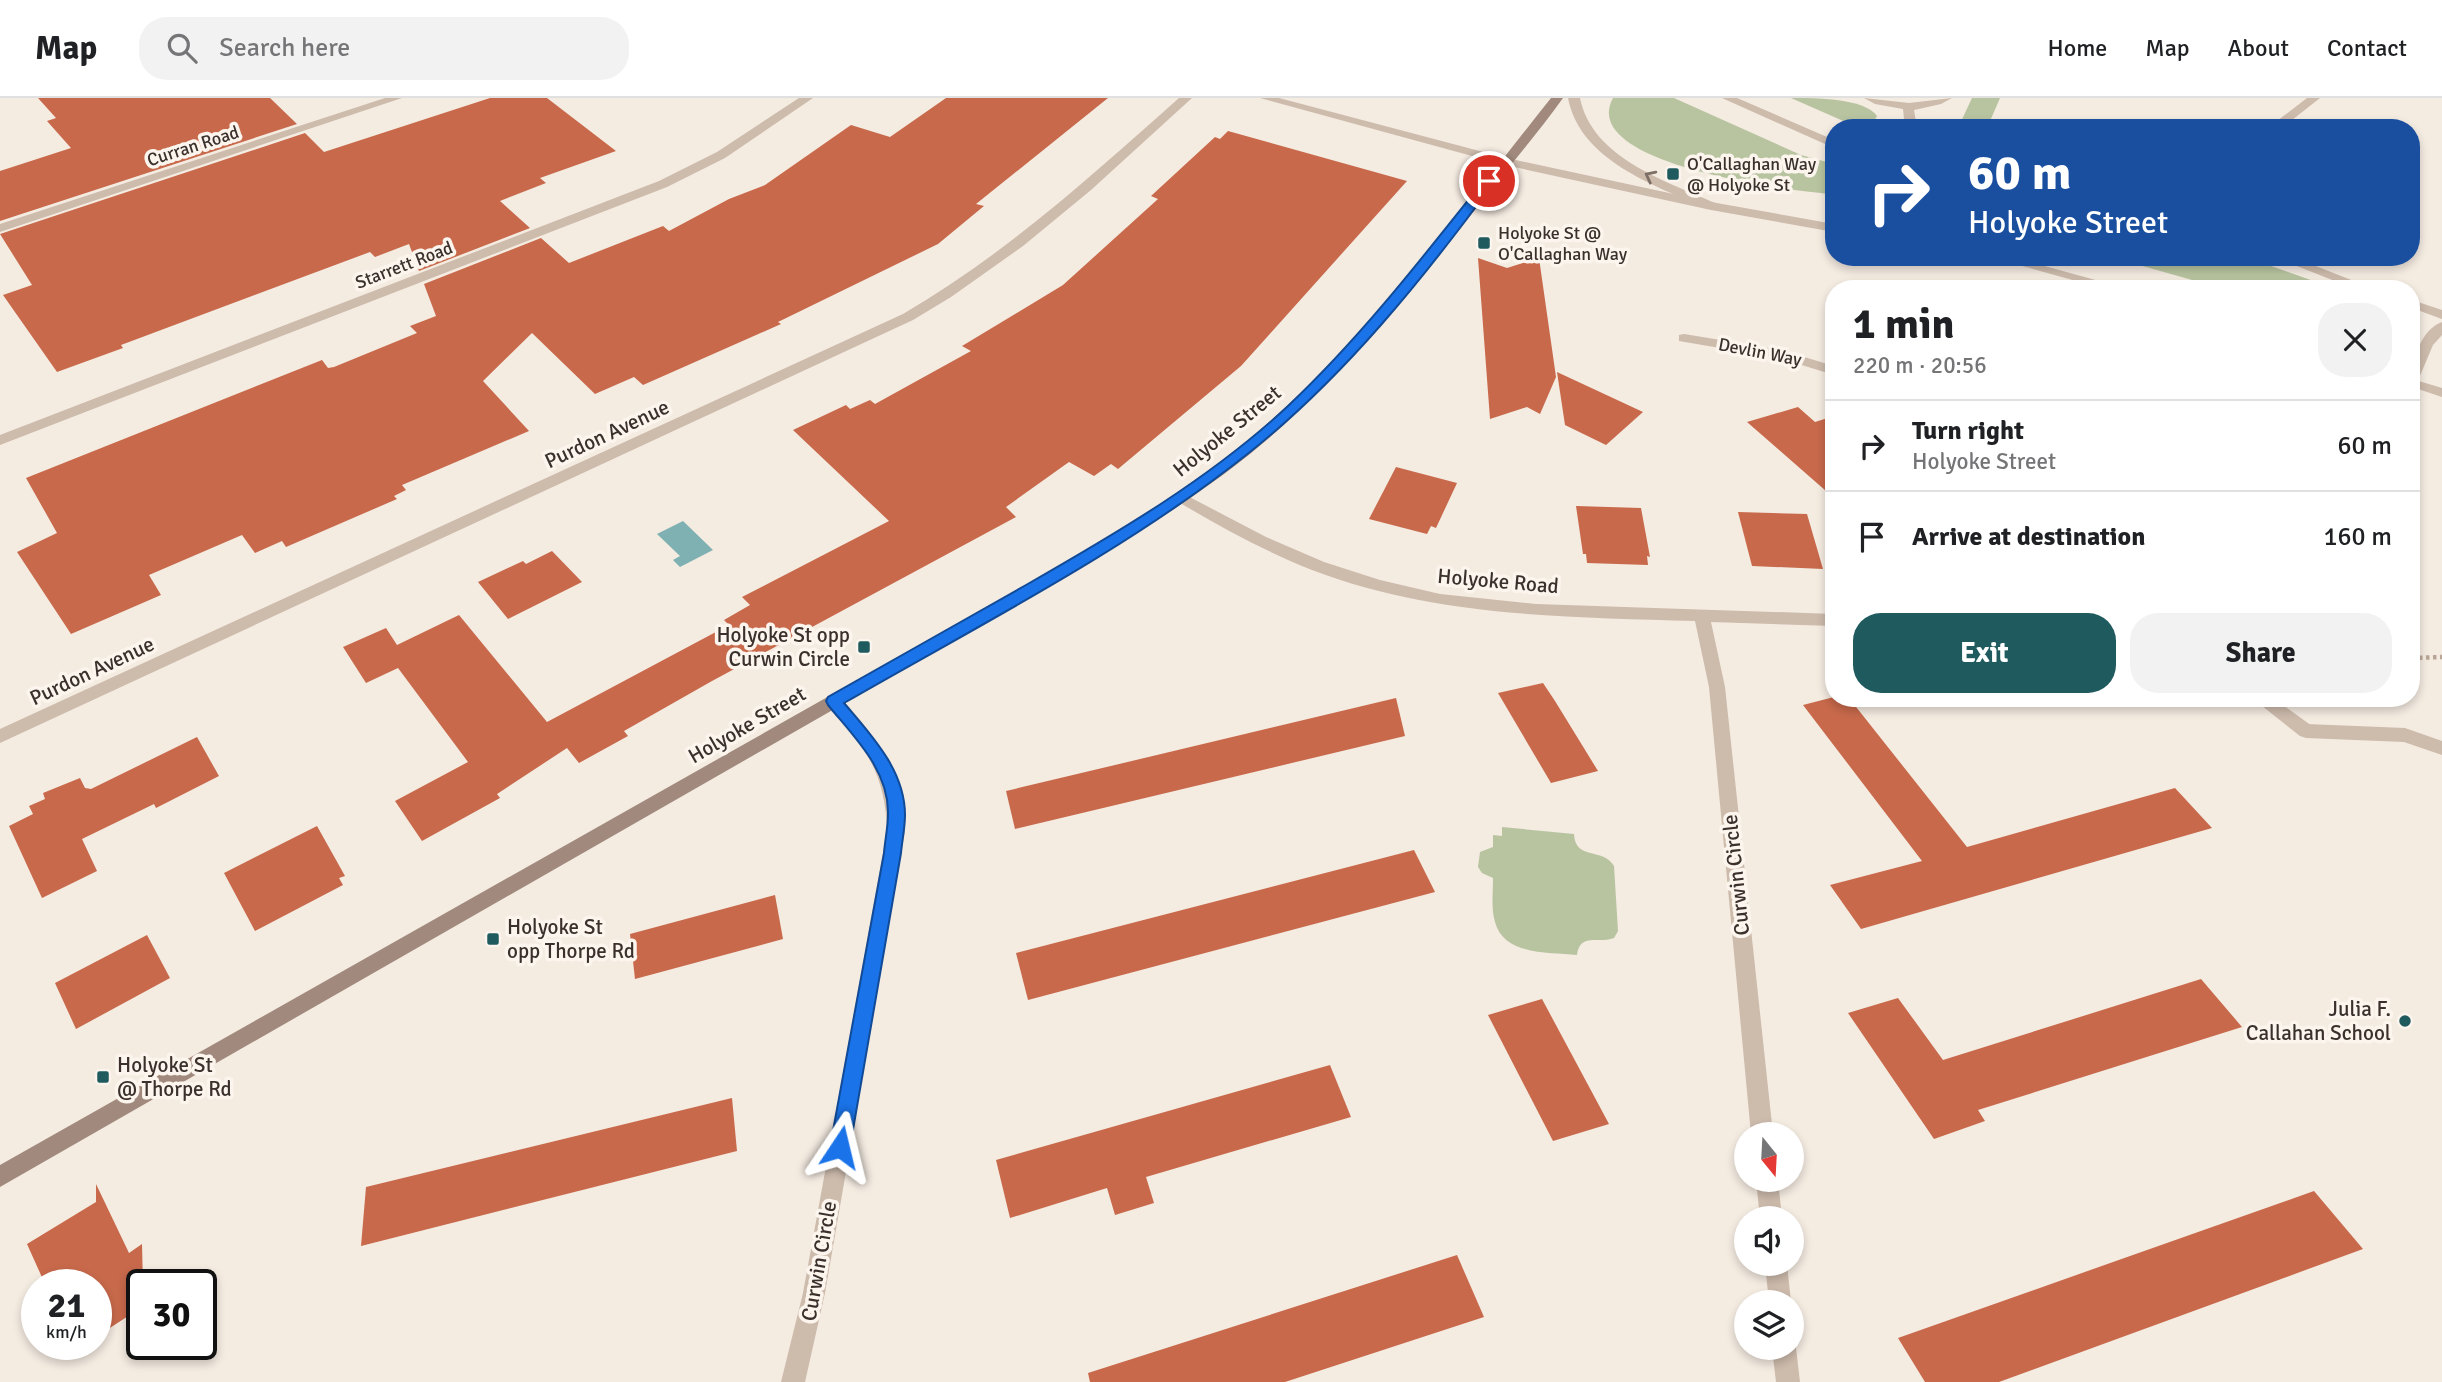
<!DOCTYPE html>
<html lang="en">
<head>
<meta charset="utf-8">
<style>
  :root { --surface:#fff; --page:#f2f2f2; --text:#202124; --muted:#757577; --line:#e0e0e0; --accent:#1f5a5e }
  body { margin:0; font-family:Signika,sans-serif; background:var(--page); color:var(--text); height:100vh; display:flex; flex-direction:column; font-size:26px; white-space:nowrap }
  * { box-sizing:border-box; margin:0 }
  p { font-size:23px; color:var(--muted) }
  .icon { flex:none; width:38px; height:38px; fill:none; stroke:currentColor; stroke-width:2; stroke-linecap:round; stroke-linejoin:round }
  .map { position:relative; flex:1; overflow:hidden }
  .drawer { position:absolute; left:1825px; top:182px; width:595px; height:427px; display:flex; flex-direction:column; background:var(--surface); border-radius:28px; box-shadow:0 4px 10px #0003 }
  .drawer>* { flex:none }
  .top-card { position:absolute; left:1825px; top:21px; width:595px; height:147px; border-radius:28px; box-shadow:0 4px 10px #0003; background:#1a4fa0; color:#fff; overflow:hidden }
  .needle { width:46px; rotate:162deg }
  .buttons { position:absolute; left:1734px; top:1024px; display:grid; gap:14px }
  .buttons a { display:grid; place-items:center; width:70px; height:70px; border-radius:50%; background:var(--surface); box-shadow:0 4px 10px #0003; font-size:35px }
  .speed { position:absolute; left:21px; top:1171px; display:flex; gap:14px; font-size:35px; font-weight:700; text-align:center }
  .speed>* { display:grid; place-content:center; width:91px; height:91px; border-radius:50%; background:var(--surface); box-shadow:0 4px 10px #0003; line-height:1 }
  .speed small { font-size:18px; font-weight:400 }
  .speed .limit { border:4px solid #111; border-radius:10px; background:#fff; color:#111 }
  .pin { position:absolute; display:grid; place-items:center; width:60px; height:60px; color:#fff; margin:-30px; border:4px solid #fff; border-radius:50%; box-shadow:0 2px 7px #0007 }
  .me { position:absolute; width:77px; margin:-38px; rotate:10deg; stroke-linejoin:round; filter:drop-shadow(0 0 5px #0008) }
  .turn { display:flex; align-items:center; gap:24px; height:147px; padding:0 28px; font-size:32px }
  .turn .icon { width:91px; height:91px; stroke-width:2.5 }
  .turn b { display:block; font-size:49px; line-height:60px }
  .round { display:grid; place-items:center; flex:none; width:74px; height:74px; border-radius:28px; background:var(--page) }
  .overview { display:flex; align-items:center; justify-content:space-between; height:119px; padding:0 28px }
  h1 { font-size:42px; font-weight:700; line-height:52px }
  .action { display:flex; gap:14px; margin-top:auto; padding:14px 28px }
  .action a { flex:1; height:80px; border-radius:28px; background:var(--accent); color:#fff; font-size:28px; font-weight:700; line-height:80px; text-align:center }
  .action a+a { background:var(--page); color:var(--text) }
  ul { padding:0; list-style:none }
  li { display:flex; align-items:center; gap:21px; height:91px; padding:0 28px; border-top:2px solid var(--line) }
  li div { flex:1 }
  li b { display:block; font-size:26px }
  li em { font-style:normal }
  header { display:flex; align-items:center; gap:42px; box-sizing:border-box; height:98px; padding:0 35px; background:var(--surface); border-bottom:2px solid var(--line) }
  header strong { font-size:33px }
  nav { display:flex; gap:38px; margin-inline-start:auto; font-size:24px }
  .search { width:490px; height:63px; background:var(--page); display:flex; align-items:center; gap:18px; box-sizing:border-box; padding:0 24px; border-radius:28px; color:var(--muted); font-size:26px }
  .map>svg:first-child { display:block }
</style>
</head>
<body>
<header>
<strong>Map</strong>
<div class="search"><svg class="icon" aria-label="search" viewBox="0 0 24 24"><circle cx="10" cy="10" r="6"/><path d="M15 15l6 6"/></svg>Search here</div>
<nav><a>Home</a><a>Map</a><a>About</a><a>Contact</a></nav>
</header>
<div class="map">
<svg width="2442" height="1284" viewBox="0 0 2442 1284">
  <rect width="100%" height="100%" fill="#f4ebe1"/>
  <!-- green -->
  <g fill="#b8c4a0">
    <path d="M1613,0H1674L1801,57L1834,66V96C1798,94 1576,67 1613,0Z"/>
    <path d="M1791,0C1816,0 1864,0 1877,18L1873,25L1857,29Z"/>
    <polygon points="1972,0 2000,0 1987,30 1958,30"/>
    <polygon points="2139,159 2246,159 2336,191 2224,191 2132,165"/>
    <path d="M1502,729L1574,736C1575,763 1603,749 1614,768L1618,833L1614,840C1599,846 1580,834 1577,857C1550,854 1504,858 1495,824C1491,811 1493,794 1493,780L1482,775L1478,769L1480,754L1493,749V737L1502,738Z"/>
  </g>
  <!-- water -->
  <polygon fill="#7fb0b2" points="683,423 713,452 680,469 673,462 680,458 657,436"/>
  <!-- building -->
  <g fill="#c8694b">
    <polygon points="38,0 270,0 297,26 0,123 0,73 71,50 47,23 56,20"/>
    <polygon points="490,0 547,0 616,53 540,80 546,85 500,103 530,130 419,173 409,146 375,159 370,154 121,247 123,250 57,274 3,197 32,187 0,136 305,35 324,54"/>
    <polygon points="946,0 1108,0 976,106 984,108 938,146 778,224 781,226 643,287 634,279 595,296 532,235 483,283 529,333 402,387 406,392 394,398 397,401 286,449 282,443 255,455 242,437 149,477 161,497 71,536 17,454 57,435 26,380 322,262 328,270 334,269 417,235 410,228 436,218 424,186 541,140 569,165 663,128 669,133 729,101 765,87 851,27 890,39"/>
    <polygon points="1228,33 1407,83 1241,268 1118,371 1111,366 1094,378 1069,364 1006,409 1016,419 712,583 624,633 628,638 579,665 567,650 497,696 500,700 422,743 395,703 468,664 398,570 366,585 343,549 386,530 397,547 459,517 547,624 729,527 724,522 750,507 742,499 889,423 793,332 846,307 850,311 870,302 875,306 971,253 962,248 1063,187 1158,101 1151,98 1215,39 1220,41"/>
    <polygon points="1478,160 1507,170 1539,160 1556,279 1540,316 1527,309 1490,321"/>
    <polygon points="1557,274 1643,314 1606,347 1565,327"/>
    <polygon points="1798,309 1815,324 1834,318 1834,400 1747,324"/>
    <polygon points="1396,369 1457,385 1436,430 1431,428 1427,436 1369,421"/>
    <polygon points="1576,408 1641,410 1650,459 1647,458 1648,467 1587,465 1586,456 1583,456"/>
    <polygon points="1738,414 1807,416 1823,471 1752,468"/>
    <polygon points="552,453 582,484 508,521 478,484 523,463 526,466"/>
    <polygon points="1543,585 1555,603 1598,673 1551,685 1498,595"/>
    <polygon points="1834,599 1849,600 1967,749 2175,690 2212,730 1861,831 1830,787 1922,763 1803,607"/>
    <polygon points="1396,600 1405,638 1015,731 1006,693"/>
    <polygon points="197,639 219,678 156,710 154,706 82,741 97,773 42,800 9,728 33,716 29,708 45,701 43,695 80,680 85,690 91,691"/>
    <polygon points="317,728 345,778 339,780 343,787 255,833 224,775"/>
    <polygon points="1414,752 1435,794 1028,902 1016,855"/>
    <polygon points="775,797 783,841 635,881 630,836"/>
    <polygon points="147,837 170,880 76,931 55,885"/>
    <polygon points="2201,881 2242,929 1978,1012 1985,1023 1934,1041 1848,915 1898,900 1943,962"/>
    <polygon points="1542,901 1609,1026 1553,1043 1488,917"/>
    <polygon points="1330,967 1351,1019 1146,1079 1154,1105 1115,1117 1107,1090 1010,1120 996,1062"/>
    <polygon points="732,1000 737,1053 361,1148 366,1089"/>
    <polygon points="96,1086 129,1155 142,1146 143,1186 142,1209 96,1239 96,1186 45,1186 27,1146 96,1104"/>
    <polygon points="2314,1093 2363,1151 1999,1284 1925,1284 1898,1240"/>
    <polygon points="1457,1157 1484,1219 1285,1284 1090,1284 1088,1275"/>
  </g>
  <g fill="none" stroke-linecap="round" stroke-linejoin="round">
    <!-- path -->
    <polyline stroke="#b9a596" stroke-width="4.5" stroke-dasharray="3.5 3.5" stroke-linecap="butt" points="2412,560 2442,559"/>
    <!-- service -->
    <g fill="#cdbbac" fill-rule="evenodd">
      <polygon points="1722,0 1737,0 1834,42 1834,50"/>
      <polygon points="1864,0 1909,5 1952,0 1941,6 1914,12 1917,30 1905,30 1903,11 1875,6"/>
      <polygon points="2307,0 2320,0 2282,30 2268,30"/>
      <polygon points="2274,159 2293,159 2374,191 2355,191"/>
      <polygon points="2412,202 2442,212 2442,221 2412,210"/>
      <path d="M2442,224V237L2433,247L2419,280L2412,284C2412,263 2420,232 2442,224Z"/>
      <polygon points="2306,626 2405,630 2442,643 2442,657 2404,644 2306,640 2300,638 2297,633 2300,628"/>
    </g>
    <!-- minor -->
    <g fill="#cdbbac" fill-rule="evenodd">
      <polygon points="385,0 402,0 0,134 0,126"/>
      <polygon points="799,0 813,0 725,60 667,89 0,347 0,337 659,83 717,54"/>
      <path d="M1179,0H1192L1091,92L1023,148L951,199L913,222L0,645V631L903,216C1006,156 1091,78 1179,0Z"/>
      <path d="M1568,0H1580C1592,60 1666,83 1715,105V111H1707C1655,87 1580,63 1568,0Z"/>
      <polygon points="1684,236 1781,252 1834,268 1834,277 1779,260 1679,243 1679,237"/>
      <path d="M1180,394L1266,439L1324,464L1380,482L1440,496L1536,506L1834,516V528L1711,524L1725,589L1773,1036H1751L1709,589L1695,523C1565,519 1435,519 1312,472C1264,453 1219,428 1175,402L1172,399Z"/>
      <path d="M834,597L840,599C878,641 904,674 905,733L825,1195L805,1284H781L803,1195L887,733C886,695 877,667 853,637C844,626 833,615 825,603L828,599Z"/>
      <polygon points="2252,600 2273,600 2312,628 2315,633 2312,638 2300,638"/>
      <polygon points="1756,1082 1778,1082 1782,1120 1760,1120"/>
      <polygon points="1765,1166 1787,1166 1791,1204 1769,1204"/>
      <polygon points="1792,1242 1796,1250 1800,1284 1776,1284 1772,1250 1792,1250"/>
    </g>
    <!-- tertiary -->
    <g fill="#cdbbac" fill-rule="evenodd">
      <polygon points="1260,0 1279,0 1506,60 1711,104 1834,126 1834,134 1711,112 1505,67"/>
      <polygon points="1990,159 2012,159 2128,191 2105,191"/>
      <polygon points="2412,281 2442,290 2442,299 2412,289"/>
    </g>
    <!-- secondary -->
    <path fill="#a18a7d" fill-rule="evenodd" d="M1551,0H1563C1537,36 1508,70 1481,104C1418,185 1353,264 1277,333C1208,394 1128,441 1049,488L0,1089V1067L1038,480C1117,434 1197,387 1266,327C1375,231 1461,113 1551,0Z"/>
  </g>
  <!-- one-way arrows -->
  <defs><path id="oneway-chevron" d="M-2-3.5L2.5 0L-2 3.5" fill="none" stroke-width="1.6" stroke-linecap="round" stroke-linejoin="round" transform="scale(1.75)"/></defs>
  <use stroke="#7d6f65" href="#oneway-chevron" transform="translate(1650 78) rotate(-153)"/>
  <!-- route -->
  <path fill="#1a73e8" stroke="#114b97" stroke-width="2" d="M1485,81L1495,83C1424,180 1344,279 1250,354C1126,453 981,526 844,605C871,637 905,672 905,717C905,730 902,743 901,755L850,1049L847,1055L840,1058L833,1055L830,1049L884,755C885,742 888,729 888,716C889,672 854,639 828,607L826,603L828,599C894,562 960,524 1026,487C1117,435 1211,380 1288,308C1361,239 1423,159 1485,81Z"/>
  <!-- markers -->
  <g fill="#1f5a5e" stroke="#fbf5ee" stroke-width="2.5">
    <rect x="1666" y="69" width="14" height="14" rx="3.5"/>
    <rect x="1477" y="138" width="14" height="14" rx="3.5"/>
    <rect x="857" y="542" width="14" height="14" rx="3.5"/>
    <rect x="486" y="834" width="14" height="14" rx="3.5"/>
    <circle cx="2405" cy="923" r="7"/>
    <rect x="96" y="972" width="14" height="14" rx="3.5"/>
  </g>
  <g text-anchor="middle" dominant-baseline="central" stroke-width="7" stroke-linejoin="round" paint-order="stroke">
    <!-- far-street labels -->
    <g font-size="18" fill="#3b302b" stroke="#fbf5ee">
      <text transform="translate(193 48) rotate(-18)">Curran Road</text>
      <text transform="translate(404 167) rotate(-21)">Starrett Road</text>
      <text transform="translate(1760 254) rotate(11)">Devlin Way</text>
    </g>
    <!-- far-poi labels -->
    <g font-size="18" fill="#3b302b" stroke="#fbf5ee" text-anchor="start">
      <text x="1687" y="66">O'Callaghan Way<tspan x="1687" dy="21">@ Holyoke St</tspan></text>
      <text x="1498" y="135">Holyoke St @<tspan x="1498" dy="21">O'Callaghan Way</tspan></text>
    </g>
    <!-- street labels -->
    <g font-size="21" fill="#3b302b" stroke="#fbf5ee">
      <text transform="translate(1227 333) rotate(-39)">Holyoke Street</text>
      <text transform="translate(607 336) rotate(-25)">Purdon Avenue</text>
      <text transform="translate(1498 483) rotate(5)">Holyoke Road</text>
      <text transform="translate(92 573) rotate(-25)">Purdon Avenue</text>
      <text transform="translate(747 627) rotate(-30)">Holyoke Street</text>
      <text transform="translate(1736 777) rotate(-96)">Curwin Circle</text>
      <text transform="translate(819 1163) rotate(-80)">Curwin Circle</text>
    </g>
    <!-- poi labels -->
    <g font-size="21" fill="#3b302b" stroke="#fbf5ee" text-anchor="end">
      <text x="850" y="537">Holyoke St opp<tspan x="850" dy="24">Curwin Circle</tspan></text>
      <text x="507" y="829" text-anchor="start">Holyoke St<tspan x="507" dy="24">opp Thorpe Rd</tspan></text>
      <text x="2391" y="911">Julia F.<tspan x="2391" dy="24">Callahan School</tspan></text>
      <text x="117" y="967" text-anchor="start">Holyoke St<tspan x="117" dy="24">@ Thorpe Rd</tspan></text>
    </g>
  </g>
</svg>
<div class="buttons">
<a><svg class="needle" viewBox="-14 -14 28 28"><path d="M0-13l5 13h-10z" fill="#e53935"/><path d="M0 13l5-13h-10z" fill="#757577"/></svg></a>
<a><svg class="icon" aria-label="sound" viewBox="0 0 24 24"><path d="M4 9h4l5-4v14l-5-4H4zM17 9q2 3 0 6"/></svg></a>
<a><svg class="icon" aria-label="layers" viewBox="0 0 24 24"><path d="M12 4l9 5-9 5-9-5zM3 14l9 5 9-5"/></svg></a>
</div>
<div class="speed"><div>21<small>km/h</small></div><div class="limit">30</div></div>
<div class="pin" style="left:1489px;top:83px;background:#d93025"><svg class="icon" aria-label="arrive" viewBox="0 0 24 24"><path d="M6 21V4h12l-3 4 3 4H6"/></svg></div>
<svg class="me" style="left:840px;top:1049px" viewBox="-20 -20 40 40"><path d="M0-17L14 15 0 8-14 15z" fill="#1a73e8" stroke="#fff" stroke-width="4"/></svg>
<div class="top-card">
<div class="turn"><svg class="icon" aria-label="right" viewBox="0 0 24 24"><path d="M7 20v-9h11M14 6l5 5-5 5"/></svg><div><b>60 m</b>Holyoke Street</div></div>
</div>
<section class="drawer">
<div class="overview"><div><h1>1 min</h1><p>220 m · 20:56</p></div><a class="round"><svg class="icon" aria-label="close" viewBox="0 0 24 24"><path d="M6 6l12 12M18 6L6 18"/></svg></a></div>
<ul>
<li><svg class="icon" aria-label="right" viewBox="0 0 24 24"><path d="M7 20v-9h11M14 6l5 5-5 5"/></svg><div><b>Turn right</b><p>Holyoke Street</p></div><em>60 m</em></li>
<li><svg class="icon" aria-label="arrive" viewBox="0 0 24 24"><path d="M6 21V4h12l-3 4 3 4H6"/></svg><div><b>Arrive at destination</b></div><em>160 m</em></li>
</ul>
<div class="action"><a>Exit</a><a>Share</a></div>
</section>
</div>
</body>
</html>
